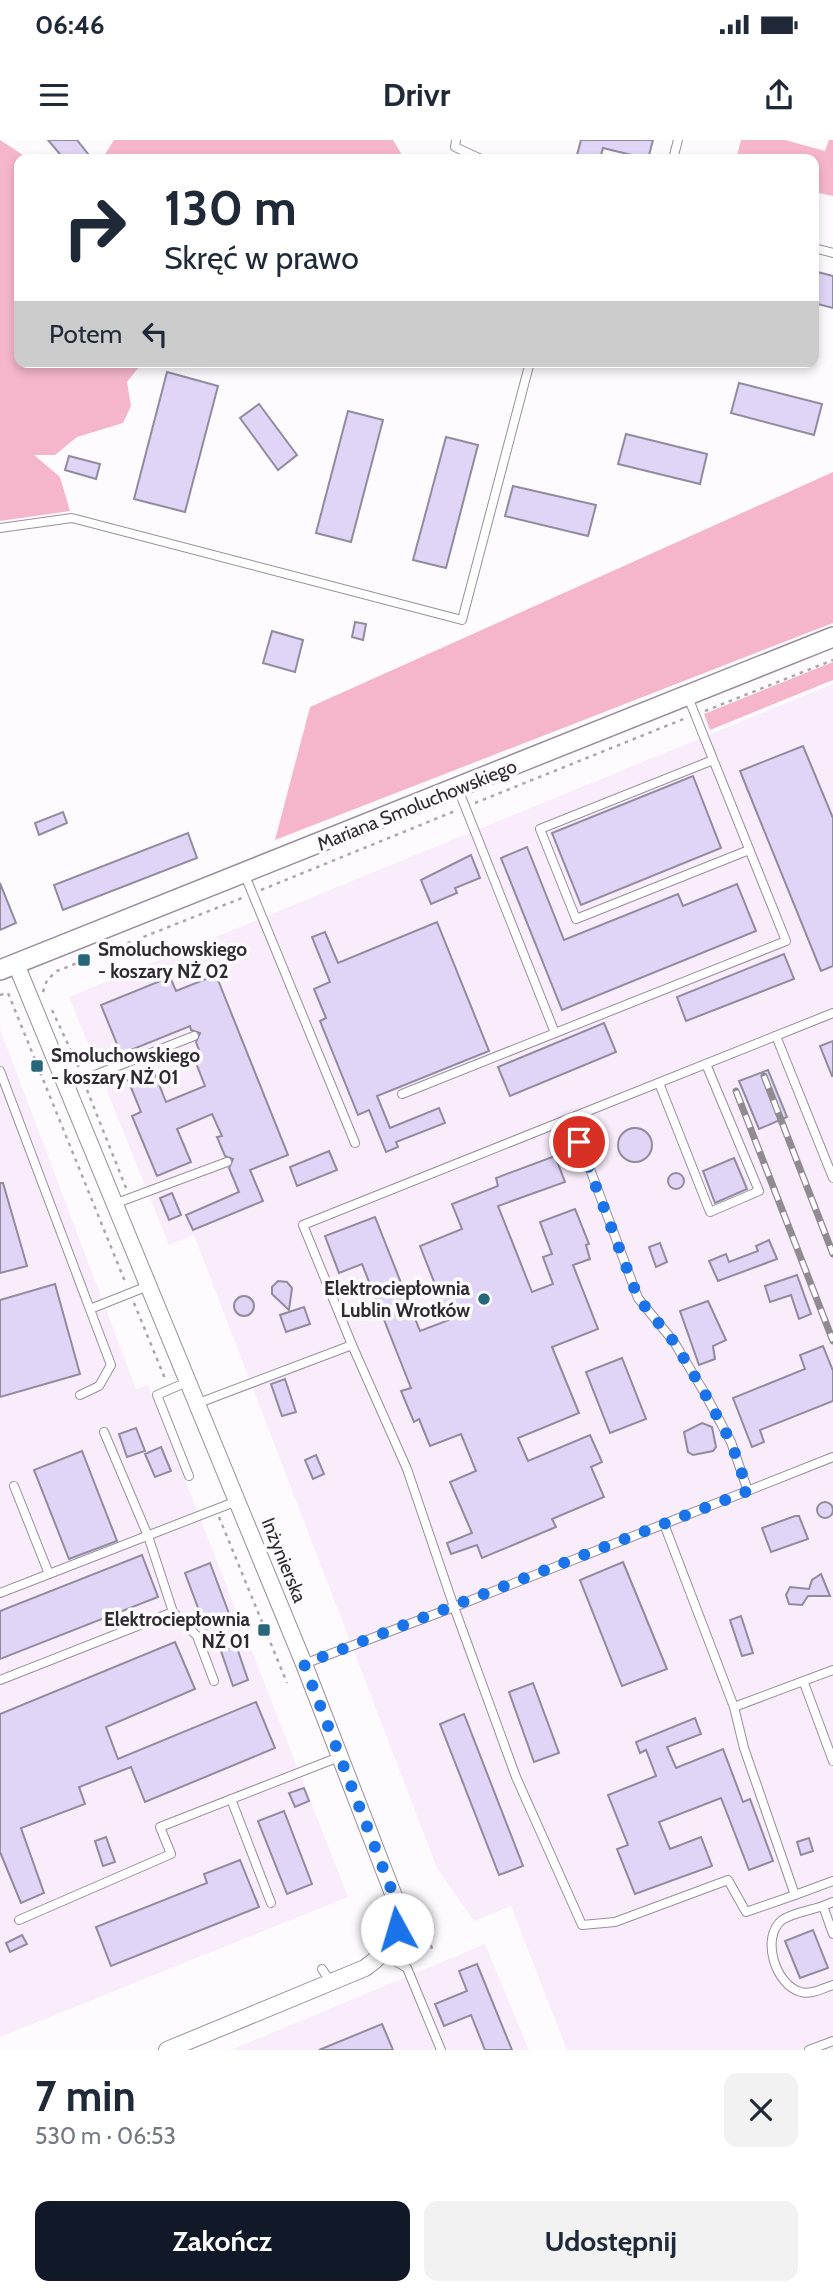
<!DOCTYPE html>
<html lang="pl">
<head>
<meta charset="utf-8">
<style>
  :root { --surface:#fff; --page:#f2f2f3; --text:#1f2937; --muted:#747a83; --accent:#111827 }
  body { margin:0; font-family:Cabin,sans-serif; background:var(--page); color:var(--text); height:100vh; display:flex; flex-direction:column; font-size:26px; white-space:nowrap }
  * { box-sizing:border-box; margin:0 }
  p { font-size:23px; color:var(--muted) }
  .icon { flex:none; width:38px; height:38px; fill:none; stroke:currentColor; stroke-width:2; stroke-linecap:round; stroke-linejoin:round }
  .map { position:relative; height:1910px; overflow:hidden }
  .panel { display:flex; flex-direction:column; background:var(--surface); flex:1 }
  .panel>* { flex:none }
  .hud { position:absolute; left:14px; top:14px; width:805px; height:214px; border-radius:14px; box-shadow:0 4px 10px #0003; background:#fff; color:var(--text); overflow:hidden }
  .pin { position:absolute; display:grid; place-items:center; width:60px; height:60px; color:#fff; margin:-30px; border:4px solid #fff; border-radius:50%; box-shadow:0 2px 7px #0007 }
  .me { position:absolute; width:77px; margin:-38px; rotate:354deg; stroke-linejoin:round; filter:drop-shadow(0 0 5px #0008) }
  .turn { display:flex; align-items:center; gap:24px; height:147px; padding:0 35px; font-size:32px }
  .turn .icon { width:91px; height:91px; stroke-width:2.5 }
  .turn b { display:block; font-size:49px; line-height:60px }
  .then { display:flex; align-items:center; height:66px; padding:0 35px; background:#0003; gap:14px; font-size:26px }
  .round { display:grid; place-items:center; flex:none; width:74px; height:74px; border-radius:14px; background:var(--page) }
  .head { display:flex; align-items:center; justify-content:space-between; height:119px; padding:0 35px }
  h1 { font-size:42px; font-weight:800; line-height:52px }
  .button { display:flex; gap:14px; margin-top:auto; padding:14px 35px }
  .button a { flex:1; height:80px; border-radius:14px; background:var(--accent); color:#fff; font-size:28px; font-weight:800; line-height:80px; text-align:center }
  .button a+a { background:var(--page); color:var(--text) }
  .status { display:flex; justify-content:space-between; align-items:center; height:49px; padding:0 35px; background:var(--surface); direction:ltr }
  .status svg { height:19px; fill:currentColor }
  header { display:flex; justify-content:space-between; align-items:center; height:91px; padding:0 35px; background:var(--surface); font-size:32px; font-weight:800 }
  .map>svg:first-child { display:block }
</style>
</head>
<body>
<div class="status"><b>06:46</b><svg viewBox="0 0 49 12"><path d="M0 12V9h3v3zM5 12V6h3v6zM10 12V3h3v9zM15 12V0h3v12zM26 1h20v11H26zM47 4h2v5h-2z"/></svg></div>
<header><svg class="icon" aria-label="menu" viewBox="0 0 24 24"><path d="M4 6h16M4 12h16M4 18h16"/></svg>Drivr<svg class="icon" aria-label="share" viewBox="0 0 24 24"><path d="M12 15V3M7 8l5-5 5 5M5 13v7h14v-7"/></svg></header>
<div class="map">
<svg width="833" height="1910" viewBox="0 0 833 1910">
  <rect width="100%" height="100%" fill="#fdfbfe"/>
  <!-- built -->
  <g fill="#f9edfc">
    <polygon points="833,544 833,1910 567,1910 511,1766 474,1781 437,1728 194,1095 169,1105 69,857"/>
    <polygon points="0,889 136,1249 148,1245 348,1757 0,1897"/>
    <polygon points="485,1804 529,1910 231,1910"/>
  </g>
  <!-- green -->
  <g fill="#f5b6cb">
    <polygon points="0,0 29,19 19,19 19,222 143,222 127,242 131,266 123,283 77,297 55,315 34,315 60,337 70,371 0,381"/>
    <polygon points="114,0 393,0 402,15 399,19 102,19"/>
    <polygon points="741,0 785,0 825,11 829,0 833,0 833,56 814,52 814,19 736,19"/>
    <polygon points="833,332 833,483 275,700 310,567"/>
    <polygon points="833,522 833,540 710,590 704,574"/>
  </g>
  <!-- building -->
  <g fill="#e0d5f7" stroke="#918b9e" stroke-width="2">
    <polygon points="48,0 77,0 92,19 64,19"/>
    <polygon points="581,0 653,0 648,19 603,8 600,19 577,15"/>
    <polygon points="814,131 833,136 833,168 814,163"/>
    <polygon points="167,232 218,246 185,372 134,359"/>
    <polygon points="739,243 822,264 814,295 731,273"/>
    <polygon points="259,264 297,315 278,330 240,278"/>
    <polygon points="348,271 383,280 351,402 316,393"/>
    <polygon points="626,294 707,314 700,344 618,324"/>
    <polygon points="446,297 478,305 446,428 413,420"/>
    <polygon points="69,316 100,324 96,339 65,330"/>
    <polygon points="513,346 596,365 588,396 505,376"/>
    <polygon points="355,482 366,484 363,500 352,497"/>
    <polygon points="272,491 303,500 295,532 263,523"/>
    <polygon points="803,606 833,678 833,826 821,831 740,631"/>
    <polygon points="693,636 721,708 581,765 552,693"/>
    <polygon points="63,672 67,683 39,695 35,683"/>
    <polygon points="188,693 197,718 63,770 54,745"/>
    <polygon points="527,707 564,800 678,754 683,766 737,744 756,791 562,870 501,718"/>
    <polygon points="471,715 480,738 455,748 457,753 431,764 421,740"/>
    <polygon points="0,743 16,783 0,790"/>
    <polygon points="437,782 489,911 377,956 390,988 439,968 445,983 396,1002 398,1007 386,1012 369,970 358,975 320,881 326,878 314,849 330,842 312,797 325,792 338,823"/>
    <polygon points="784,814 794,839 686,881 677,857"/>
    <polygon points="216,835 288,1015 250,1030 263,1061 193,1090 186,1075 239,1052 229,1028 233,1019 225,1016 217,997 222,996 212,974 177,989 191,1022 157,1036 132,976 141,972 128,940 153,929 166,962 205,946 192,913 199,910 196,902 200,893 191,890 190,886 121,914 101,865 170,837 176,851"/>
    <polygon points="604,883 616,912 510,956 498,927"/>
    <polygon points="833,901 833,936 832,936 820,906"/>
    <polygon points="768,930 787,977 759,989 739,941"/>
    <circle cx="635" cy="1005" r="17"/>
    <polygon points="329,1011 337,1030 297,1046 290,1027"/>
    <polygon points="555,1016 565,1042 498,1066 532,1152 553,1144 543,1117 552,1114 540,1082 575,1069 589,1104 586,1105 590,1119 573,1125 598,1189 552,1207 579,1273 518,1298 528,1321 590,1295 602,1322 591,1327 604,1357 552,1379 556,1387 482,1418 477,1405 451,1414 447,1403 472,1393 450,1342 476,1331 461,1294 430,1306 419,1279 414,1282 401,1251 411,1248 362,1124 339,1133 325,1096 375,1077 420,1191 449,1180 420,1106 462,1089 452,1064 498,1046 496,1038"/>
    <polygon points="734,1018 747,1049 715,1063 703,1031"/>
    <circle cx="676" cy="1041" r="8"/>
    <polygon points="0,1043 3,1043 27,1126 0,1133"/>
    <polygon points="172,1053 181,1075 169,1080 160,1058"/>
    <polygon points="769,1100 777,1119 718,1141 709,1121 726,1114 729,1122 758,1111 756,1106"/>
    <polygon points="660,1103 667,1122 656,1127 649,1107"/>
    <polygon points="797,1135 811,1174 799,1179 791,1155 770,1162 765,1146"/>
    <polygon points="278,1141 287,1142 292,1148 289,1170 272,1154 272,1147"/>
    <polygon points="55,1144 80,1234 0,1257 0,1160"/>
    <circle cx="244" cy="1166" r="10"/>
    <polygon points="708,1161 726,1200 713,1206 715,1219 699,1225 680,1171"/>
    <polygon points="304,1167 310,1184 286,1192 280,1175"/>
    <polygon points="823,1206 833,1231 833,1261 760,1290 764,1302 752,1307 733,1258 805,1229 800,1215"/>
    <polygon points="622,1218 646,1279 610,1293 586,1232"/>
    <polygon points="285,1239 296,1272 282,1276 271,1244"/>
    <polygon points="702,1283 712,1287 716,1307 713,1311 693,1315 688,1312 684,1292"/>
    <polygon points="136,1288 145,1311 127,1317 119,1294"/>
    <polygon points="161,1307 171,1331 155,1337 145,1314"/>
    <polygon points="82,1311 117,1401 69,1419 34,1330"/>
    <polygon points="316,1315 324,1334 313,1339 305,1320"/>
    <circle cx="825" cy="1370" r="8"/>
    <polygon points="795,1376 799,1376 808,1399 771,1412 762,1388"/>
    <polygon points="142,1415 158,1457 0,1519 0,1471"/>
    <polygon points="623,1422 667,1529 622,1546 580,1440"/>
    <polygon points="210,1423 231,1479 206,1489 185,1433"/>
    <polygon points="821,1434 830,1456 808,1456 802,1465 789,1464 786,1455 790,1447 809,1449 812,1440"/>
    <polygon points="741,1476 753,1513 742,1516 730,1480"/>
    <polygon points="175,1502 195,1549 106,1587 118,1619 256,1562 275,1608 145,1662 131,1627 79,1647 85,1664 21,1688 44,1753 21,1763 0,1712 0,1574"/>
    <polygon points="236,1505 248,1540 233,1546 221,1511"/>
    <polygon points="533,1543 559,1613 534,1622 509,1552"/>
    <polygon points="464,1574 523,1726 499,1735 440,1584"/>
    <polygon points="695,1578 701,1594 667,1607 676,1628 723,1609 743,1662 750,1659 773,1721 749,1730 721,1658 659,1682 670,1709 701,1697 712,1726 635,1754 617,1709 628,1705 608,1655 656,1636 646,1610 640,1613 636,1602"/>
    <polygon points="304,1648 309,1661 295,1667 289,1653"/>
    <polygon points="284,1671 312,1744 287,1754 258,1681"/>
    <polygon points="106,1697 115,1722 103,1726 95,1701"/>
    <polygon points="809,1698 813,1711 801,1715 797,1702"/>
    <polygon points="240,1720 259,1767 111,1826 96,1787 207,1743 204,1734"/>
    <polygon points="813,1790 828,1828 800,1838 785,1801"/>
    <polygon points="22,1795 27,1804 10,1812 6,1803"/>
    <polygon points="477,1824 512,1910 485,1910 471,1875 444,1886 435,1864 467,1851 459,1831"/>
    <polygon points="382,1884 393,1910 319,1910"/>
  </g>
  <g fill="none" stroke-linecap="round" stroke-linejoin="round">
    <defs>
      <g id="service">
        <polyline points="456,0 455,7 481,19"/>
        <polyline points="673,19 678,0"/>
        <polyline points="814,108 833,113"/>
        <polyline points="0,388 72,378 462,480 530,222"/>
        <polyline points="713,620 540,689 576,779 749,710"/>
        <polyline points="458,649 555,893"/>
        <polyline points="244,733 355,1003"/>
        <polyline points="776,896 833,1038"/>
        <polyline points="0,931 111,1225 99,1246 80,1255"/>
        <polyline points="659,943 710,1072 759,1051 706,924"/>
        <polyline points="67,946 194,896"/>
        <polyline points="402,954 786,801 688,557"/>
        <polyline points="571,978 638,1158 674,1202 704,1252 731,1302 748,1351"/>
        <polyline points="114,1064 227,1022"/>
        <polyline points="90,1169 148,1146"/>
        <polyline points="187,1242 157,1255 189,1336"/>
        <polyline points="196,1264 352,1205 303,1085 833,873"/>
        <polyline points="104,1292 148,1396 173,1472"/>
        <polyline points="833,1317 664,1384 734,1567 833,1530"/>
        <polyline points="14,1346 49,1434 237,1361"/>
        <polyline points="664,1384 454,1467 516,1637 582,1785 615,1782 728,1740 746,1772 795,1755"/>
        <polyline points="0,1453 49,1434"/>
        <polyline points="304,1524 454,1467 407,1329 352,1205"/>
        <polyline points="0,1540 173,1472 197,1496 214,1541"/>
        <polyline points="804,1543 833,1621"/>
        <polyline points="734,1567 744,1608 795,1755 833,1741"/>
        <polyline points="231,1659 271,1763"/>
        <polyline points="833,1762 823,1766 833,1794"/>
        <path d="M823,1766C811,1770 792,1773 782,1780C760,1798 776,1846 801,1852C812,1855 823,1848 833,1845"/>
        <polyline points="19,1780 171,1714 160,1687 339,1617"/>
        <polyline points="384,1815 407,1828 441,1910"/>
        <polyline points="322,1829 332,1844"/>
        <polyline points="809,1910 833,1901"/>
      </g>
      <path id="minor" d="M16,824L304,1524L397,1764C401,1793 388,1812 365,1828L167,1910"/>
      <polyline id="tertiary" points="0,830 833,497"/>
    </defs>
    <!-- service casing -->
    <use href="#service" stroke="#9a8e9e" stroke-width="10"/>
    <!-- minor casing -->
    <use href="#minor" stroke="#9a8e9e" stroke-width="18"/>
    <!-- tertiary casing -->
    <use href="#tertiary" stroke="#9a8e9e" stroke-width="22"/>
    <!-- path -->
    <g stroke="#aaa6ab" stroke-width="2.5" stroke-dasharray="3.5 5" stroke-linecap="butt">
      <polyline points="705,571 833,520"/>
      <polyline points="475,663 686,578"/>
      <polyline points="261,750 455,671"/>
      <polyline points="43,852 47,840 57,831 242,758"/>
      <polyline points="0,855 8,853 126,1144"/>
      <polyline points="52,870 80,930"/>
      <polyline points="87,950 126,1048"/>
      <polyline points="134,1163 166,1241"/>
      <polyline points="219,1377 287,1543"/>
      <polyline points="412,1758 433,1811"/>
    </g>
    <!-- service -->
    <use href="#service" stroke="#fff" stroke-width="8"/>
    <!-- minor -->
    <use href="#minor" stroke="#fff" stroke-width="16"/>
    <!-- tertiary -->
    <use href="#tertiary" stroke="#fff" stroke-width="19"/>
    <defs>
      <g id="rail">
        <polyline points="764,936 833,1114"/>
        <polyline points="736,951 833,1201"/>
      </g>
    </defs>
    <!-- rail casing -->
    <use href="#rail" stroke="#8f8b90" stroke-width="7"/>
    <!-- rail -->
    <use href="#rail" stroke="#fdfbfe" stroke-width="4.5" stroke-dasharray="13" stroke-linecap="butt"/>
  </g>
  <g fill="none" stroke-linecap="round" stroke-linejoin="round">
    <!-- route -->
    <polyline stroke="#1a73e8" stroke-width="12" stroke-dasharray="0 21.6" points="397,1789 397,1764 304,1524 748,1351 731,1302 704,1252 674,1202 638,1158 579,1002"/>
  </g>
  <!-- markers -->
  <g fill="#27667b" stroke="#fdfbfe" stroke-width="2.5">
    <rect x="77" y="813" width="14" height="14" rx="3.5"/>
    <rect x="30" y="919" width="14" height="14" rx="3.5"/>
    <circle cx="484" cy="1159" r="7"/>
    <rect x="257" y="1483" width="14" height="14" rx="3.5"/>
  </g>
  <g text-anchor="middle" dominant-baseline="central" stroke-width="7" stroke-linejoin="round" paint-order="stroke">
    <!-- street labels -->
    <g font-size="19" fill="#2f2a31" stroke="#fdfbfe">
      <text transform="translate(417 665) rotate(-22)">Mariana Smoluchowskiego</text>
      <text transform="translate(284 1420) rotate(68)">Inżynierska</text>
    </g>
    <!-- poi labels -->
    <g font-size="19" font-weight="bold" fill="#2f2a31" stroke="#fdfbfe" text-anchor="start">
      <text x="98" y="809">Smoluchowskiego<tspan x="98" dy="22">- koszary NŻ 02</tspan></text>
      <text x="51" y="915">Smoluchowskiego<tspan x="51" dy="22">- koszary NŻ 01</tspan></text>
      <text x="470" y="1148" text-anchor="end">Elektrociepłownia<tspan x="470" dy="22">Lublin Wrotków</tspan></text>
      <text x="250" y="1479" text-anchor="end">Elektrociepłownia<tspan x="250" dy="22">NŻ 01</tspan></text>
    </g>
  </g>
</svg>
<div class="pin" style="left:579px;top:1002px;background:#d93025"><svg class="icon" aria-label="arrive" viewBox="0 0 24 24"><path d="M6 21V4h12l-3 4 3 4H6"/></svg></div>
<svg class="me" style="left:397px;top:1789px" viewBox="-20 -20 40 40"><circle r="19" fill="#fff"/><path d="M0-13L10 11 0 6-10 11z" fill="#1a73e8"/></svg>
<div class="hud">
<div class="turn"><svg class="icon" aria-label="right" viewBox="0 0 24 24"><path d="M7 20v-9h11M14 6l5 5-5 5"/></svg><div><b>130 m</b>Skręć w prawo</div></div>
<div class="then">Potem<svg class="icon" aria-label="left" viewBox="0 0 24 24"><path d="M17 20v-9H6M10 6l-5 5 5 5"/></svg></div>
</div>
</div>
<section class="panel">
<div class="head"><div><h1>7 min</h1><p>530 m · 06:53</p></div><a class="round"><svg class="icon" aria-label="close" viewBox="0 0 24 24"><path d="M6 6l12 12M18 6L6 18"/></svg></a></div>
<div class="button"><a>Zakończ</a><a>Udostępnij</a></div>
</section>
</body>
</html>
